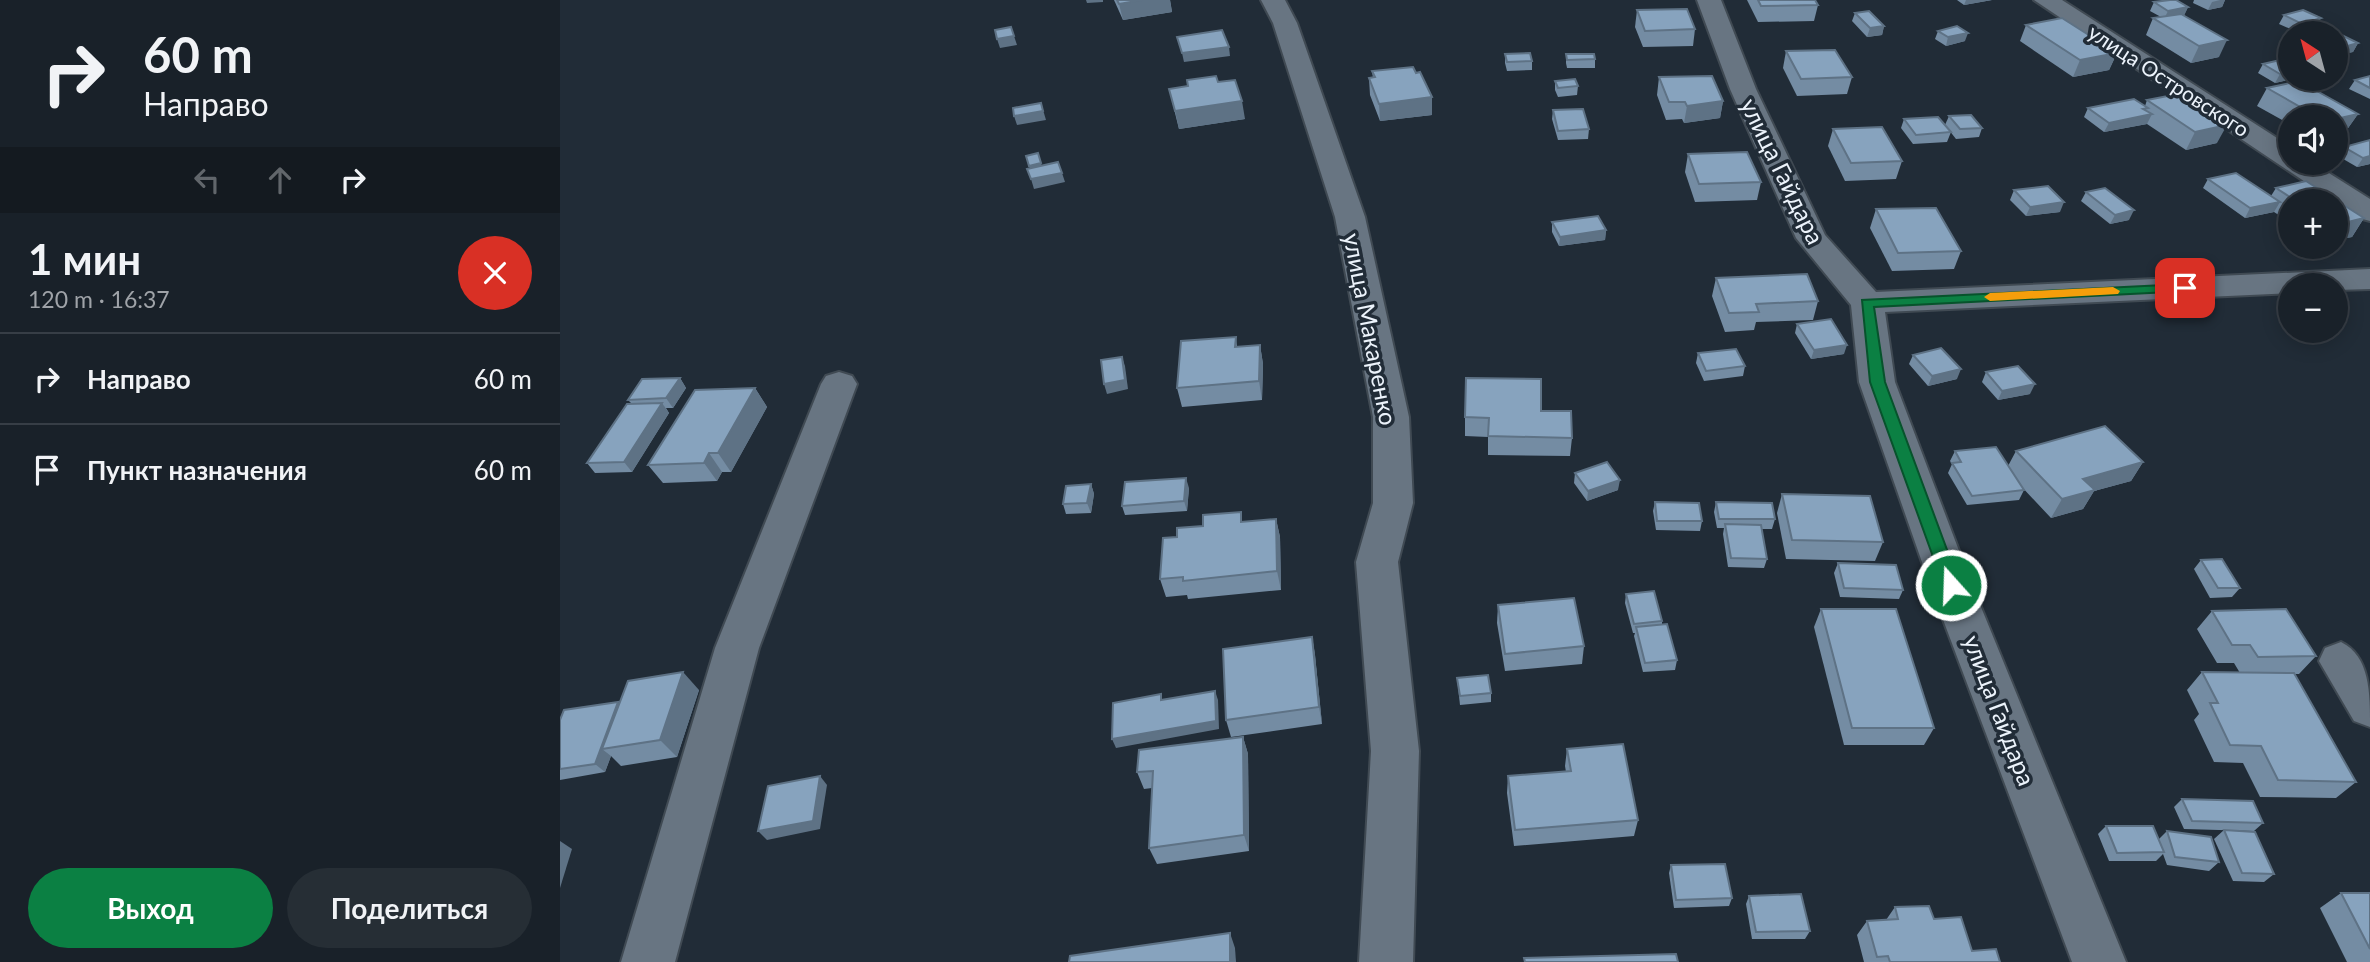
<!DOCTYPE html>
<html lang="ru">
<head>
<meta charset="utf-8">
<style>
  :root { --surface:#192129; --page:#262e35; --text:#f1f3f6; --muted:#9fa3a8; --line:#373e46; --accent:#0b8043 }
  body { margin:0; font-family:Lato,sans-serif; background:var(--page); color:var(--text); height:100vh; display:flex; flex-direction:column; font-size:26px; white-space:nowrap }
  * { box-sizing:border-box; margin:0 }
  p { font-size:23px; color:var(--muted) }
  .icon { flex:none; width:38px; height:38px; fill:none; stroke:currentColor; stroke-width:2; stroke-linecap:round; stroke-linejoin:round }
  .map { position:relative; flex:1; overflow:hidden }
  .panel { display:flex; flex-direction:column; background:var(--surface); width:560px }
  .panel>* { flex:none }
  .banner { background:#192129; color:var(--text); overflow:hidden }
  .needle { width:46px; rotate:324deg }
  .controls { position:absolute; left:1718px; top:21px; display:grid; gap:14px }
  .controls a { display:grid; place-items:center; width:70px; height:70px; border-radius:50%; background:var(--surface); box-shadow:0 4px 18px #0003,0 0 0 2px var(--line); font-size:35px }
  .pin { position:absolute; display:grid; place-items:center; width:60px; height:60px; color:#fff; margin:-30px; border-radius:14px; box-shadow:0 4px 10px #0006 }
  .me { position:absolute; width:77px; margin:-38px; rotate:340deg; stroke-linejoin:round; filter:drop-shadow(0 0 5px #0008) }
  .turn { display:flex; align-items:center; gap:24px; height:147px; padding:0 28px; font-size:32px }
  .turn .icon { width:91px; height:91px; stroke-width:2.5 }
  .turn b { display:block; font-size:49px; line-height:60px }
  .lanes { display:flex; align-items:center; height:66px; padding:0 28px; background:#0003; justify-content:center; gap:35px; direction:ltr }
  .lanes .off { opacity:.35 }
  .round { display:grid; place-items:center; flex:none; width:74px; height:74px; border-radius:37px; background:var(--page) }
  .head { display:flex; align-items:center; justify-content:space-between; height:119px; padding:0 28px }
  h1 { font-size:42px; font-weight:700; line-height:52px }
  .button { display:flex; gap:14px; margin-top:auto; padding:14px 28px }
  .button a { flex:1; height:80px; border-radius:42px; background:var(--accent); color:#fff; font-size:28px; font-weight:700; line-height:80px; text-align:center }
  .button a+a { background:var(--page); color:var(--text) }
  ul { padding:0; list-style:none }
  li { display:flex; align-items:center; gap:21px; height:91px; padding:0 28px; border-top:2px solid var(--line) }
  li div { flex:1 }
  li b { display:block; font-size:26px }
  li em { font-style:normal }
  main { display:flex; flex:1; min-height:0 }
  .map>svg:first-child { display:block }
</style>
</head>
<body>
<main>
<section class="panel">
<div class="banner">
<div class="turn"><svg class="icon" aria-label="right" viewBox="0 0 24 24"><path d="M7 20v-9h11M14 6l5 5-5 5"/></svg><div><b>60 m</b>Направо</div></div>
<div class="lanes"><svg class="icon off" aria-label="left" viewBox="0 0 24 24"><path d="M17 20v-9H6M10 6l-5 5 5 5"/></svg><svg class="icon off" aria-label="ahead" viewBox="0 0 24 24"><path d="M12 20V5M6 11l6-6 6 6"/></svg><svg class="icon" aria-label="right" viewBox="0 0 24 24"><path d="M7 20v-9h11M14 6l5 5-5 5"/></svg></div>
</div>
<div class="head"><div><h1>1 мин</h1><p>120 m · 16:37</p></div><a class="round" style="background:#d93025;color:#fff"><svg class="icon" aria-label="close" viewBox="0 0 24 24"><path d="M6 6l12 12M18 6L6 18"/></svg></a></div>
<ul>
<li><svg class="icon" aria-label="right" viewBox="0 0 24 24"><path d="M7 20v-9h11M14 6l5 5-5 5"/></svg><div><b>Направо</b></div><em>60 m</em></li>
<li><svg class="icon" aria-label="arrive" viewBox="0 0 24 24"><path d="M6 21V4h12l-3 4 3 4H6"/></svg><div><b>Пункт назначения</b></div><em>60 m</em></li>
</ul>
<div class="button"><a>Выход</a><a>Поделиться</a></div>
</section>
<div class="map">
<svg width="1810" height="962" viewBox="0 0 1810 962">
  <rect width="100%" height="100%" fill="#212c37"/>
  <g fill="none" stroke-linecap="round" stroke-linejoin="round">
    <defs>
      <g id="minor">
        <polygon points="701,0 725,0 737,23 805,217 849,417 853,503 838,562 859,751 853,962 799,962 811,751 796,562 813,503 813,417 775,217 713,23"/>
        <polygon points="1137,0 1161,0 1196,89 1265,235 1316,292 1810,269 1810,289 1776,290 1776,285 1731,285 1731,293 1325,312 1335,382 1412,585 1566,962 1512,962 1370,585 1299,382 1291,305 1236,238 1170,89"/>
        <polygon points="1474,0 1502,0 1731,147 1731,163 1753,163 1810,199 1810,221 1799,218"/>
        <polygon points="279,372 292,376 297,384 199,648 115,962 61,962 155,648 261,384 266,376"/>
        <path d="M1781,642C1810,656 1810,693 1810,727L1794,721L1759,661L1765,648Z"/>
      </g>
    </defs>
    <!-- minor casing -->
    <use href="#minor" stroke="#404a53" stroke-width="4"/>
    <!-- minor -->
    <use href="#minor" fill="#687582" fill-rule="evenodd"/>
  </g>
  <!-- wall -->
  <g fill="#748ca3">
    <polygon points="554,0 610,0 612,12 563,20"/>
    <polygon points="1187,0 1255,0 1258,5 1254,21 1198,22"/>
    <polygon points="1397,0 1432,0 1404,5"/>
    <polygon points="1634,0 1665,0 1662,7 1648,10 1633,3"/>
    <polygon points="1594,2 1628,7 1624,15 1659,57 1631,63 1586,35 1593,18 1601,17 1590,11"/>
    <polygon points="1077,10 1135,29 1133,46 1083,47 1075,27"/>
    <polygon points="1743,10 1761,18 1756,26 1761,25 1798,43 1793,52 1778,55 1776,54 1776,33 1747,33 1749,29 1737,32 1719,24 1724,15"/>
    <polygon points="1295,13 1324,26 1322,35 1307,37 1292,21"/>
    <polygon points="1466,25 1557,53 1549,70 1513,77 1460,41"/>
    <polygon points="1378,31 1405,41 1386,46 1375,39"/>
    <polygon points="1226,51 1292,77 1287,94 1237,96 1223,68"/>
    <polygon points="945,54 972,61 972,70 947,71 945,63"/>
    <polygon points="1006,54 1035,59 1035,68 1007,68 1006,63"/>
    <polygon points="1703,64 1731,79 1732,79 1715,83 1698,73"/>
    <polygon points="812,71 856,73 872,97 872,115 820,121 810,95 809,78 813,78"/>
    <polygon points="1810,76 1810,99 1789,89 1795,80"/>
    <polygon points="1099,77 1163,101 1160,118 1124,123 1122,119 1106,120 1097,95"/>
    <polygon points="627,80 658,82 685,119 619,129 609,89 628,87"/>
    <polygon points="995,81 1018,86 1017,95 998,97 995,90"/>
    <polygon points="1707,88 1798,114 1786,131 1776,117 1731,117 1731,125 1697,106"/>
    <polygon points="1587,100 1657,143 1626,150 1587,124 1544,132 1524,117 1528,108 1585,106"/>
    <polygon points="993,110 1029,129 1028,139 998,140 992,119"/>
    <polygon points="1389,116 1422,128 1419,137 1396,139 1385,125"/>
    <polygon points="1344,119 1391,132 1387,142 1353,144 1341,128"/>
    <polygon points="1273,129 1342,161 1336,179 1285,181 1268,146"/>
    <polygon points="1810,140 1810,164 1797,167 1778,156 1784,147"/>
    <polygon points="1128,154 1201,182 1197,200 1135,202 1125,172"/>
    <polygon points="1676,173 1711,196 1716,188 1746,181 1804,218 1792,237 1776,240 1776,201 1731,201 1731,223 1714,212 1685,218 1643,188 1648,179"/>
    <polygon points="1454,190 1500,212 1466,216 1450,200"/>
    <polygon points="1526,192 1569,220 1550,224 1521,201"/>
    <polygon points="1316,209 1401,251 1394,269 1332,271 1310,228"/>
    <polygon points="992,222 1046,230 1045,240 999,246 992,232"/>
    <polygon points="1156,278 1258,301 1253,320 1196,322 1194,330 1165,332 1152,296"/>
    <polygon points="1237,324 1284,354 1251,359 1235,333"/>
    <polygon points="676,337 677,347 700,345 703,364 702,400 622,407 617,388"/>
    <polygon points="1138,353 1185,366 1183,376 1144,381 1136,363"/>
    <polygon points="1353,355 1397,379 1368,386 1349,364"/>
    <polygon points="1426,372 1470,394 1438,400 1422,382"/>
    <polygon points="120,378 126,388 113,408 106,408 109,413 72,472 35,473 27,463 72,404 68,400"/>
    <polygon points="195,388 207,407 171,472 162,472 157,481 103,483 88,465"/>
    <polygon points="981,411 1012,438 1010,456 928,455 928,437 905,436 905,417"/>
    <polygon points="1395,451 1448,466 1456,451 1583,462 1571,481 1534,491 1523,509 1491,518 1460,485 1464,490 1459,500 1407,505 1388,473 1392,464 1390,461"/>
    <polygon points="1015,473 1058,490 1027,501 1014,483"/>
    <polygon points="531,484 534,494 531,513 506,514 503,504"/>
    <polygon points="629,488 627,511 565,515 562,506"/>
    <polygon points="1222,494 1323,542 1315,561 1226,559 1217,513"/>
    <polygon points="1095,502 1142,521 1140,531 1096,530 1093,511"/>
    <polygon points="1156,502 1215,519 1212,529 1201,529 1207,559 1204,568 1168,567 1163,534 1164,528 1157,528 1154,512"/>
    <polygon points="716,519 720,537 721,590 628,599 627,595 606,597 600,579 617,537 684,522"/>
    <polygon points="1641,560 1680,588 1672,597 1650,598 1634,569"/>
    <polygon points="1278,563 1343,590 1339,599 1280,597 1274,573"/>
    <polygon points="1066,594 1102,621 1102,625 1117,660 1115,670 1083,672 1074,636 1075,633 1073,633 1065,603"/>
    <polygon points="938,605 1024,646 1022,664 945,671 937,623"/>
    <polygon points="1261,609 1374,728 1364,745 1284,745 1254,627"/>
    <polygon points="1652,611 1756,656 1739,674 1734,674 1796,782 1776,798 1700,797 1683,763 1654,762 1634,720 1639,714 1627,690 1642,672 1680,673 1674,663 1657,663 1637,629"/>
    <polygon points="752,637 755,655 762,724 671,737 666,720"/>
    <polygon points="897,678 931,693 931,702 900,705"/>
    <polygon points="139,690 117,757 61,766 51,756 45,772 0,780 0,720 59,703"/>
    <polygon points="683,737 688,754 689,851 597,864 589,848 592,788 584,789 577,772"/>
    <polygon points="1007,749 1078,820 1074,836 954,846 947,793 948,776 1006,772 1005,766"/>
    <polygon points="1622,799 1703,823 1694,831 1624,829 1614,807"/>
    <polygon points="1546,826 1599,839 1607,831 1659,862 1649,871 1607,865 1603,854 1596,861 1549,861 1538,834"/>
    <polygon points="1664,830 1714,874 1704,882 1673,881 1654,839"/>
    <polygon points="1111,865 1172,898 1169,906 1114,908 1109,873"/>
    <polygon points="1781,893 1810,893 1810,962 1787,962 1760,908"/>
    <polygon points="1189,896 1250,931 1245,939 1192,939 1186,904"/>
    <polygon points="1335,907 1374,919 1412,951 1440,962 1304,962 1297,935 1307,921 1326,920"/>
  </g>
  <!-- shaded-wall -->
  <g fill="#5e7285">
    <polygon points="526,0 543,0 543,2 527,3"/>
    <polygon points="582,0 610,0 612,12 563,20 559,4"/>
    <polygon points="1406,0 1432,0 1404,5"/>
    <polygon points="1660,0 1665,0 1662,7 1648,10 1652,2"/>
    <polygon points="1628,7 1624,16 1604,19 1608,11"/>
    <polygon points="1761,18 1756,27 1750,27 1749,29 1737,32 1742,24"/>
    <polygon points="1324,26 1322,35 1307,37 1310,28"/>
    <polygon points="1408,33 1405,41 1386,46 1388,37"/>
    <polygon points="454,36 457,45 440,48 437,39"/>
    <polygon points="1667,40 1659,57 1631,63 1639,46"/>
    <polygon points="1798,43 1793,52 1778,55 1784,47"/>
    <polygon points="669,47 670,56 624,62 622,53"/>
    <polygon points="1557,53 1549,70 1513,77 1520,60"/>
    <polygon points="1731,71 1731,79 1732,79 1715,83 1720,74"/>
    <polygon points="872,97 872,115 820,121 819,104"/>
    <polygon points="682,101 685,119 619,129 615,111"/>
    <polygon points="1163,101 1160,118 1124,123 1127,106"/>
    <polygon points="481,103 486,120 457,125 454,116"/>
    <polygon points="1592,114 1587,124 1544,132 1549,123"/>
    <polygon points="1798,114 1786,131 1776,134 1776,119"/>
    <polygon points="1667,125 1657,143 1626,150 1635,132"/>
    <polygon points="478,153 484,173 472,175 469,166"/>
    <polygon points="1810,156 1810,164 1797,167 1803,158"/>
    <polygon points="502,173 505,182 474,189 471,179"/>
    <polygon points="1504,202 1500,212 1466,216 1470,207"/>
    <polygon points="1720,202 1714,212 1685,218 1690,208"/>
    <polygon points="1574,210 1569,220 1550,224 1555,215"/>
    <polygon points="1804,218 1792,237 1776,240 1776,225"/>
    <polygon points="1046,230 1045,240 999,246 1000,237"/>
    <polygon points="700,345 703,364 702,400 699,381"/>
    <polygon points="1287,345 1284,354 1251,359 1254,350"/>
    <polygon points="562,357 565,366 568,389 547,394 544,384"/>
    <polygon points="1401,369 1397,379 1368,386 1372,376"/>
    <polygon points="120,378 126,388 113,408 106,398"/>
    <polygon points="1475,384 1470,394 1438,400 1442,391"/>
    <polygon points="195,388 207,407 171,472 158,453"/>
    <polygon points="102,403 109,413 72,472 64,462"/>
    <polygon points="149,453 162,472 157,481 144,463"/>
    <polygon points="1583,462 1571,481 1534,491 1523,509 1491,518 1502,499 1523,479"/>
    <polygon points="626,478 629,488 627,511 624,501"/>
    <polygon points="1060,480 1058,490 1027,501 1028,491"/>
    <polygon points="531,484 534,494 531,513 527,503"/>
    <polygon points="716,519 720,537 721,590 717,571"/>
    <polygon points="752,637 755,655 762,724 759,707"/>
    <polygon points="123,672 139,690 117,757 100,740"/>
    <polygon points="655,691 658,700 659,729 556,748 552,739"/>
    <polygon points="58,702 67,711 42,749 51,756 45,772 35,764"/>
    <polygon points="683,737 688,754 689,851 684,835"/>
    <polygon points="260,776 267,785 260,829 207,840 198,831"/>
    <polygon points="0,841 12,849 0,888"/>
    <polygon points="670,933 675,948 676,962 670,962"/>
  </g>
  <!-- building -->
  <g fill="#87a3be" stroke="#5e7285" stroke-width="2">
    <polygon points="557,0 582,0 559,4"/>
    <polygon points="1198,0 1255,0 1258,5 1201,6"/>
    <polygon points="1610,0 1616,0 1628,7 1608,11 1594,2"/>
    <polygon points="1127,9 1135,29 1085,31 1077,10"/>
    <polygon points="1743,10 1761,18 1742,24 1724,15"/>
    <polygon points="1309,11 1324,26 1310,28 1295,13"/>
    <polygon points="1621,14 1667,40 1639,46 1593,18"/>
    <polygon points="1502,18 1557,53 1520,60 1466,25"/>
    <polygon points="1761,25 1798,43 1784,47 1776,42 1776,33 1761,33 1750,27"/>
    <polygon points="1397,26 1408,33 1388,37 1378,31"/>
    <polygon points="451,27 454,36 437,39 435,30"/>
    <polygon points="662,30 669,47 622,53 617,37"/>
    <polygon points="1275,50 1292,77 1241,79 1226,51"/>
    <polygon points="970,53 972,61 947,62 945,54"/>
    <polygon points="1006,54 1034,54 1035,59 1007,60"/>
    <polygon points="1720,60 1731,66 1731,71 1720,74 1703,64"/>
    <polygon points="853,67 856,73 860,72 872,97 819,104 809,78 815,77 812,71"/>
    <polygon points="656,76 658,82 675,80 682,101 615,111 609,89 628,86 627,80"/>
    <polygon points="1152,76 1163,101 1127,106 1125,102 1109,102 1099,77"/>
    <polygon points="1810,76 1810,88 1795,80"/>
    <polygon points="1015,79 1018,86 998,88 995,81"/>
    <polygon points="1739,81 1798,114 1776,119 1776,117 1758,117 1707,88"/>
    <polygon points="1618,94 1667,125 1635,132 1587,100"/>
    <polygon points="1574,99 1588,108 1583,109 1592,114 1549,123 1528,108"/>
    <polygon points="481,103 483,111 454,116 453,108"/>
    <polygon points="1023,109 1029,129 998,131 993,110"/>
    <polygon points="1411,115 1422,128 1400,129 1389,116"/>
    <polygon points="1378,117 1391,132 1356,135 1344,119"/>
    <polygon points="1322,127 1342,161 1291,163 1273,129"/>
    <polygon points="1810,140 1810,156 1803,158 1784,147"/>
    <polygon points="1187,152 1201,182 1139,184 1128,154"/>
    <polygon points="478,153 481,163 469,166 466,156"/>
    <polygon points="498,162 502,173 471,179 467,169"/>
    <polygon points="1676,173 1720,202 1690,208 1648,179"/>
    <polygon points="1746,181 1804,218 1776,225 1776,201 1736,201 1716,188"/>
    <polygon points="1488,186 1504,202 1470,207 1454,190"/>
    <polygon points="1545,188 1574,210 1555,215 1526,192"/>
    <polygon points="1376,208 1401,251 1338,253 1316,209"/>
    <polygon points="1038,216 1046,230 1000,237 992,222"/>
    <polygon points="1247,274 1258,301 1196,304 1199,312 1169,313 1156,278"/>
    <polygon points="1271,319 1287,345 1254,350 1237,324"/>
    <polygon points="676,337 675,347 700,345 699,381 617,388 621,341"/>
    <polygon points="1381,348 1401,369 1372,376 1353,355"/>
    <polygon points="1176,349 1185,366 1146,371 1138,353"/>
    <polygon points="562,357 565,380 544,384 541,360"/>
    <polygon points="1458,366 1475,384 1442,391 1426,372"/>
    <polygon points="120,378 106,398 68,400 82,379"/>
    <polygon points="906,378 981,379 981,411 1011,411 1012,438 928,436 929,418 905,417"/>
    <polygon points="195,388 158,453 149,453 144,463 88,465 135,390"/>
    <polygon points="102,403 64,462 27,463 67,404"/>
    <polygon points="1545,426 1583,462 1523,479 1535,490 1502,499 1456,451"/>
    <polygon points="1436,447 1464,490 1412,496 1392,463 1401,462 1395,451"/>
    <polygon points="1047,462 1060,480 1028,491 1015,473"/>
    <polygon points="626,478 624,501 562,506 565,482"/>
    <polygon points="531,484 527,503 503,504 506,486"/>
    <polygon points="1222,494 1310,496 1323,542 1232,540"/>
    <polygon points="1095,502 1139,503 1142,521 1097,521"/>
    <polygon points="1156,502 1212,503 1215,519 1159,519"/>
    <polygon points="681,512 681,522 716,519 717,571 623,581 623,577 600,579 603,538 617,537 617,528 643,526 643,515"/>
    <polygon points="1165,524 1201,525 1207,559 1171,558"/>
    <polygon points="1662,559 1680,588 1658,588 1641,560"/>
    <polygon points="1278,563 1336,565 1343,590 1284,588"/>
    <polygon points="1094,591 1102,621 1074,624 1066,594"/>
    <polygon points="1014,598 1024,646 945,654 938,605"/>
    <polygon points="1261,609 1336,609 1374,728 1292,728"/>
    <polygon points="1726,609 1756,656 1698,657 1690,645 1672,645 1652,611"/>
    <polygon points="1107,624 1117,660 1085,663 1076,627"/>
    <polygon points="752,637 759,707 666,720 663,649"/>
    <polygon points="123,672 100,740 42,749 68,681"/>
    <polygon points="1642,672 1734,673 1796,782 1718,780 1701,746 1670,745 1650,703 1658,703"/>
    <polygon points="928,675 931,693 900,696 897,678"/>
    <polygon points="655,691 656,721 552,739 553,703 601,694 601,700"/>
    <polygon points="58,702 35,764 0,769 0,720 4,710"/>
    <polygon points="683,737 684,835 589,848 593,771 577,772 579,750"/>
    <polygon points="1063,744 1078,820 955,830 948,776 1011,771 1007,749"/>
    <polygon points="260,776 253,821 198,831 208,786"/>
    <polygon points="1622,799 1693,801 1703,823 1632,821"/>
    <polygon points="1546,826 1593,826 1604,852 1557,853"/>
    <polygon points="1664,830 1695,832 1714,874 1682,873"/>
    <polygon points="1607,831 1651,837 1659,862 1615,857"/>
    <polygon points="1165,864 1172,898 1116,900 1111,865"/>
    <polygon points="1781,893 1810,893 1810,949"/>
    <polygon points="1241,894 1250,931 1196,932 1189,896"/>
    <polygon points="1369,906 1374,919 1401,917 1412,951 1436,949 1440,962 1330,962 1328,956 1317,957 1307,921 1338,919 1335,907"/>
    <polygon points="670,933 670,962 509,962 510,956"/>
    <polygon points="1116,954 1118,962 965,962 964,958"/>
  </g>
  <!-- route -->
  <polygon fill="#0b8043" stroke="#07532c" stroke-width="2" points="1625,284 1631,288 1629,291 1314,307 1325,382 1400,585 1391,592 1385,590 1310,382 1302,300"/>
  <!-- slow -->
  <polygon fill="#f59e0b" points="1553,287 1560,291 1558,294 1430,301 1424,297 1430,293"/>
  <g text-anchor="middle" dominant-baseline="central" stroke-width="7" stroke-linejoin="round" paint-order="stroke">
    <!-- far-street labels -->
    <g font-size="21" fill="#ecf3fb" stroke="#212c37">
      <text transform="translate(1609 80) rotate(33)">улица Островского</text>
    </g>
    <!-- street labels -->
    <g font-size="24" fill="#ecf3fb" stroke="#212c37">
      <text transform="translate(1223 171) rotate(64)">улица Гайдара</text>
      <text transform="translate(811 329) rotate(79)">улица Макаренко</text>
      <text transform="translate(1440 710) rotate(69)">улица Гайдара</text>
    </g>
  </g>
</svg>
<div class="controls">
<a><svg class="needle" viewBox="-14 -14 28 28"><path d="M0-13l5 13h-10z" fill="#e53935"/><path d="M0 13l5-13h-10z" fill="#9fa3a8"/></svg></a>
<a><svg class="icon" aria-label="sound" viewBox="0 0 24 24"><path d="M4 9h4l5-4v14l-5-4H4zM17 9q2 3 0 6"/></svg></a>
<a>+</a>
<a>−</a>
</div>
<div class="pin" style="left:1625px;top:288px;background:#d93025"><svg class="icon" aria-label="arrive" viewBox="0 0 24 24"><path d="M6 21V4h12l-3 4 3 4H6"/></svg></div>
<svg class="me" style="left:1391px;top:585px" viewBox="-20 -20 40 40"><circle r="17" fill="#0b8043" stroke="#fff" stroke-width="3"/><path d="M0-11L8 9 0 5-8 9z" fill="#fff"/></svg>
</div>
</main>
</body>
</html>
